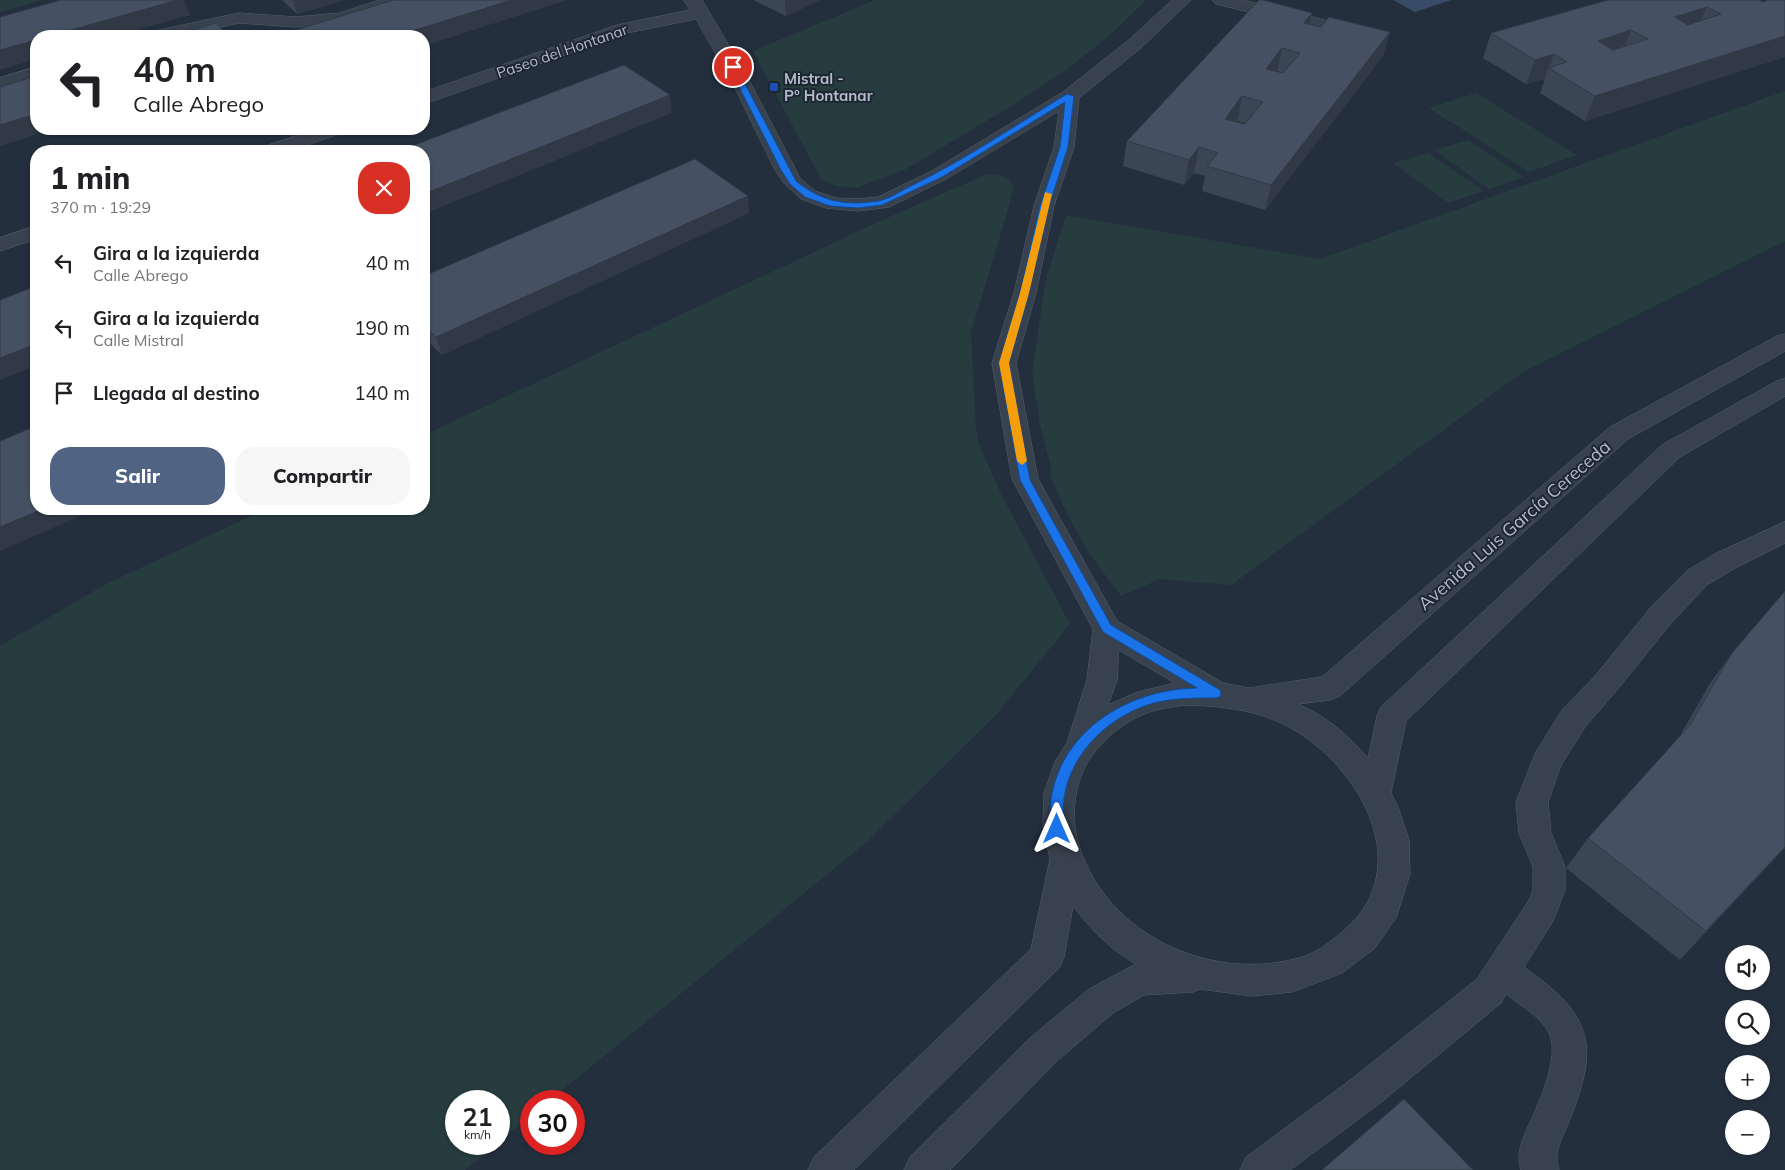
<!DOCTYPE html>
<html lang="es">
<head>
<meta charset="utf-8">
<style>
  :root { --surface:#fff; --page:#f6f6f6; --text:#202124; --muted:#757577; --accent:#506383 }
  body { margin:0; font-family:Mulish,sans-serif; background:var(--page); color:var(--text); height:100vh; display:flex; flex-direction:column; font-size:19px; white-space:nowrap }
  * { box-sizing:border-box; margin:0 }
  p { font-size:16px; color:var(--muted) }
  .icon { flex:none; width:28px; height:28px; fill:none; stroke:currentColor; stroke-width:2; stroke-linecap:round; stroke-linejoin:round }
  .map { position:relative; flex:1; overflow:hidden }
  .drawer { position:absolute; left:30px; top:145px; width:400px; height:370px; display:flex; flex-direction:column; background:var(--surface); border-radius:20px; box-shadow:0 1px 4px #0004 }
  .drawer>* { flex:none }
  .top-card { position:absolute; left:30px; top:30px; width:400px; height:105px; border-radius:20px; box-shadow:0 1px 4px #0004; background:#fff; color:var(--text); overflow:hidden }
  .fabs { position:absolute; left:1725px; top:945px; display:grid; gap:10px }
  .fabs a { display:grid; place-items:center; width:45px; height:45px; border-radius:50%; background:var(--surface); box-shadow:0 1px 4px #0004; font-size:25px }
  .speed { position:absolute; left:445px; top:1090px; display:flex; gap:10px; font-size:25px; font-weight:700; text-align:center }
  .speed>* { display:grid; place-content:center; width:65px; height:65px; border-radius:50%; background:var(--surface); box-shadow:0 1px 4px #0004; line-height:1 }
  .speed small { font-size:12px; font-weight:400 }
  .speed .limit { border:8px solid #d22; background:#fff; color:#111 }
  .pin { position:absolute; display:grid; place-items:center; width:42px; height:42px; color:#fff; margin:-21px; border:2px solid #fff; border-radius:50%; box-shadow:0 1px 5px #0007 }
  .me { position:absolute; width:55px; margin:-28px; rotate:0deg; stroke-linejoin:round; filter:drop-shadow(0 0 4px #0008) }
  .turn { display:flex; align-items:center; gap:18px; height:105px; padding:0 20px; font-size:22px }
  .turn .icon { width:65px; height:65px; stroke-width:2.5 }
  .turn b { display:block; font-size:35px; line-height:42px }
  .round { display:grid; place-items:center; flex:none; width:52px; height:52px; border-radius:20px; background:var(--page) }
  .head { display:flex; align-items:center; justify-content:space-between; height:85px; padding:0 20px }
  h1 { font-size:30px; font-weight:800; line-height:38px }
  .action { display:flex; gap:10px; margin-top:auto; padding:10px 20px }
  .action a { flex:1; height:58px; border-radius:20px; background:var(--accent); color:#fff; font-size:20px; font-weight:800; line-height:58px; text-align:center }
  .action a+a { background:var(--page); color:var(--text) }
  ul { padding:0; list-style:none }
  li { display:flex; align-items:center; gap:15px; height:65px; padding:0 20px }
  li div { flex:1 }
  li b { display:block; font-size:19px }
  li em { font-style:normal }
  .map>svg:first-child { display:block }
</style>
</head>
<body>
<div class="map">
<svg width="1785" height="1170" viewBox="0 0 1785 1170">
  <rect width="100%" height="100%" fill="#242f3e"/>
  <!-- green -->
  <g fill="#263c3f">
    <polygon points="0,0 43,0 0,12"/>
    <polygon points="875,0 1146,0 1109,36 1066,70 1016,103 906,169 857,188 835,186 821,179 753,51"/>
    <polygon points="1785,91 1785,241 1523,372 1231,585 1160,579 1121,596 1088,552 1065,510 1051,478 1051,467 1040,425 1032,373 1045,283 1066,215 1320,259"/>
    <polygon points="1476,93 1577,155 1529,172 1429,108"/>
    <polygon points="1468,140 1524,177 1489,189 1434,150"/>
    <polygon points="1428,153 1484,191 1448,203 1393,163"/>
    <path d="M987,174C999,175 1007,175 1014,186L1007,213L971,332L976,429L979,444L1001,494L1070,624L995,716L868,841L549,1101H531V1116L499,1142V1101H456V1144H497L465,1170H0V646L106,584L266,509H424V435L880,221Z"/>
  </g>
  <!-- water -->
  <polygon fill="#394c67" points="1393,0 1451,0 1415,12"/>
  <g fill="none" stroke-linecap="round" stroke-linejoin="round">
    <defs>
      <g id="minor">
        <polygon points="380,0 406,0 403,4 341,23 296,27 239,23 179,36 147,36 150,32 239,13 296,17 339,13"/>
        <path d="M684,0H702L749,80L800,178L815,191L836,198L858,199L878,197L932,171L1063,92L1130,39L1172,0H1191L1142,47L1079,98L1074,147L1054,206L1036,293L1016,363L1038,479L1117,621L1223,683L1249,688L1322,677L1610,427L1777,336L1785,334V351L1628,439L1340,696L1330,700L1298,704C1326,716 1348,735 1368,758L1377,716L1381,707L1662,445L1777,381L1785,378V396L1680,457L1406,721L1391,793L1398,807L1409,840L1410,874L1396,918L1375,948L1342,973L1292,992L1252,996L1200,989L1193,992L1144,995L1113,1013L1056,1062L950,1170H904L910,1157L1030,1038L1089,989L1136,964C1110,950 1091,929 1073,906L1064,957L1059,968L854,1170H808L814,1157L1031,949L1050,859L1043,826L1044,793L1055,762L1067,743L1087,680L1093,629L1012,479L992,363L1014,293L1034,206L1054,147L1059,111L946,179L889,207L858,211L826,208L801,199L783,182L775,170L731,80L696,19L627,33L424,104V92L617,25L690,10ZM1119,650L1175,683L1138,692L1108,705L1117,680ZM1185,705C1224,706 1262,710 1296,731C1366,774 1418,876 1337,936C1324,947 1312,955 1295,959C1204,982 1100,930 1077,838C1071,811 1075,780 1091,757C1103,740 1122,723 1142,715C1155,709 1171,707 1185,705Z"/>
        <polygon points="1213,0 1243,0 1365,30 1368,34 1365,38 1359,39 1216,4"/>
        <polygon points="36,67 36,78 0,90 0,78"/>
        <polygon points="317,129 345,129 342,133 289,151 260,151 263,147"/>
        <polygon points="36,226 36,239 0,251 0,238"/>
        <path d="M1785,522V543L1737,567L1708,584L1672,622L1616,691L1585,727L1561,765L1548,802L1551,833L1565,867V890L1553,921L1524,967C1595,1017 1600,1047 1567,1126C1561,1142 1553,1153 1559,1170H1521C1516,1155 1521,1143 1527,1129C1537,1107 1561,1058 1549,1033C1541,1017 1520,1005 1506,994L1501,1003L1379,1104L1290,1170H1240L1246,1157L1353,1078L1477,979L1528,902L1533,890V867L1519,833L1516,802L1536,752L1563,709L1596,675L1652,606L1688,570L1717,553Z"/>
      </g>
    </defs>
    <!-- minor casing -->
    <use href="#minor" stroke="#565f6c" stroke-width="1"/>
    <!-- minor -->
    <use href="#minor" fill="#38414e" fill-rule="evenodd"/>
  </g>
  <!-- wall -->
  <g fill="#3b4654" fill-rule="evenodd">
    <polygon points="282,0 345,0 297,14"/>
    <polygon points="753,0 820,0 786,16"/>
    <polygon points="1608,0 1763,2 1785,0 1785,57 1585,121 1540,93 1545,79 1526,84 1483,58 1491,33"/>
    <path d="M1312,13L1309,24L1321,27L1390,32L1383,56L1265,210L1202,191L1205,176L1194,173L1184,185L1123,166L1127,141ZM1237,121L1246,123L1245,124L1237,122Z"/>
    <polygon points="749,213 442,355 424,338 424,276"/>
    <polygon points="1785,591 1785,848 1680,960 1566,868 1588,838 1678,739 1709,685 1732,653"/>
  </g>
  <!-- shaded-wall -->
  <g fill="#303945">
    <polygon points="178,0 184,0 190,15 116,36 50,36"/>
    <polygon points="293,0 345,0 297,14"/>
    <polygon points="512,0 567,0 424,46 424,36 396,36"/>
    <polygon points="785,0 820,0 786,16"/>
    <polygon points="1707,7 1696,31 1675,17"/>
    <polygon points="1312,13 1306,37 1304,23"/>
    <polygon points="1631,30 1622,54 1598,41"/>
    <polygon points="1390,32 1383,56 1265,210 1271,185"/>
    <polygon points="1785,36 1785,57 1585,121 1595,96"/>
    <polygon points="36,40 36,59 0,70 0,50"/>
    <polygon points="1282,48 1277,72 1266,69"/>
    <polygon points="1554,54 1544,79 1526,84 1535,60"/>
    <polygon points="670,95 672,113 424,214 424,194"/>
    <polygon points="1242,96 1237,121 1220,144 1225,119"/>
    <polygon points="36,114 36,129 54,129 0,146 0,125"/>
    <polygon points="1199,147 1194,173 1184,185 1189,160"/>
    <polygon points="748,196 749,213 442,355 436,337"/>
    <polygon points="36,344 36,366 0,380 0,358"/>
    <polygon points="43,509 96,509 0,551 0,527"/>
    <polygon points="1785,847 1773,861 1680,960 1706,931"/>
  </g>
  <!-- building -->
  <g fill="#455162" stroke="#303945" fill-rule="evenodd">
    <polygon points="61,0 178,0 50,36 36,36 36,40 0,50 0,17"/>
    <polygon points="394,0 512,0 396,36 284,36 282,34"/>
    <path d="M1259,0H1263L1312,13L1304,23L1321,27L1329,17L1390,32L1271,185L1207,166L1218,153L1199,147L1189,160L1127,141ZM1282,48L1300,53L1283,73L1266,69ZM1242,96L1263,102L1245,124L1225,119Z"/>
    <path d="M1608,0H1760L1763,2L1768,0H1785V36L1595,96L1549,68L1567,62L1554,54L1535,60L1491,33ZM1707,7L1721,14L1688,25L1675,17ZM1631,30L1648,39L1613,50L1598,41Z"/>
    <polygon points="216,23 228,36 172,36"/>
    <polygon points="624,65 670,95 424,194 424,151 399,151"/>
    <polygon points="36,76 36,114 0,125 0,87"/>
    <polygon points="695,159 748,196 436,337 424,325 424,276"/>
    <polygon points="36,286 36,344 0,358 0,300"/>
    <polygon points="36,426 36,509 43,509 0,527 0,441"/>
    <polygon points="1785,591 1785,847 1706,931 1588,838 1690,725 1732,653"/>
    <polygon points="1404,1099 1473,1170 1322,1170"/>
  </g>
  <!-- route -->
  <path fill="#1a73e8" stroke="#114b97" d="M733,65L736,67L796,181C822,202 846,206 878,201C890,199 902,190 913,185C966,159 1016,125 1067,94L1074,96L1068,147L1049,206L1029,293L1009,363L1030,480L1111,625L1220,690L1221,693L1220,697L1215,698C1195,698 1174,698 1154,703C1110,715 1071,752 1064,798C1063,808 1064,819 1064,829L1062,833L1057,835L1053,833L1051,829C1051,819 1050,808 1051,799C1062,728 1131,689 1197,688L1103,632L1020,480L999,363L1020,293L1040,206L1060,147L1065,102L942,177L882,205L858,208L830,206L805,197L790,184L781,170L729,67Z"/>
  <!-- slow -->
  <polygon fill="#f59e0b" points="1045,192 1052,194 1029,293 1009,363 1027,461 1022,465 1017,461 999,363 1020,293"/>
  <!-- markers -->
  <rect fill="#1a4fb4" stroke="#1d2633" stroke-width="2" x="769" y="82" width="10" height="10" rx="2.5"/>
  <g text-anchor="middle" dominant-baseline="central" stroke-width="4" stroke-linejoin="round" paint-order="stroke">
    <!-- far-street labels -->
    <g font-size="15" fill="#b4bcc9" stroke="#1d2633">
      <text transform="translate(562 51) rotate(-19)">Paseo del Hontanar</text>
    </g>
    <!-- far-poi labels -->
    <g font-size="15" font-weight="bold" fill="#b4bcc9" stroke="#1d2633" text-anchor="start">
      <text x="784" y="78">Mistral -<tspan x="784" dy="17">Pº Hontanar</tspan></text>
    </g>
    <!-- street labels -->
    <g font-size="18" fill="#b4bcc9" stroke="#1d2633">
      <text transform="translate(1514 525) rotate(-41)">Avenida Luis García Cereceda</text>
    </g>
  </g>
</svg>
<div class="fabs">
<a><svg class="icon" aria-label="sound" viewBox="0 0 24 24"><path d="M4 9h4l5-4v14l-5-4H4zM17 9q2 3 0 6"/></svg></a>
<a><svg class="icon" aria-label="search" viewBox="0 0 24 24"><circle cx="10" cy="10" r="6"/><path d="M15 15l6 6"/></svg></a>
<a>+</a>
<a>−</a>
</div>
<div class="speed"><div>21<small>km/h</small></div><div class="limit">30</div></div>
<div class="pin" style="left:733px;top:67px;background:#d93025"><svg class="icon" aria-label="arrive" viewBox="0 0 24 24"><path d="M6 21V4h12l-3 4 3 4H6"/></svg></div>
<svg class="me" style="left:1057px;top:829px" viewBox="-20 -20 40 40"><path d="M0-17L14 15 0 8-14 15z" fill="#1a73e8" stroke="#fff" stroke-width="4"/></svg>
<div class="top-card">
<div class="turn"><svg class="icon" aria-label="left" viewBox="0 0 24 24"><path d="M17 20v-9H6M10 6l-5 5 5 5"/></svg><div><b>40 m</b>Calle Abrego</div></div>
</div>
<section class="drawer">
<div class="head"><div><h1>1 min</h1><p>370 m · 19:29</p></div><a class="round" style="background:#d93025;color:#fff"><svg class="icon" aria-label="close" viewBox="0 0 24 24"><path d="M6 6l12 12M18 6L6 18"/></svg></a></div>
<ul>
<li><svg class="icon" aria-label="left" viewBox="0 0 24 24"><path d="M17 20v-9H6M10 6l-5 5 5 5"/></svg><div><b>Gira a la izquierda</b><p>Calle Abrego</p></div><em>40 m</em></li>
<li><svg class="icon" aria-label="left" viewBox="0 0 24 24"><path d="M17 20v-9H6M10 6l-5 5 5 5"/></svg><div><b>Gira a la izquierda</b><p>Calle Mistral</p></div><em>190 m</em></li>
<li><svg class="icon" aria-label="arrive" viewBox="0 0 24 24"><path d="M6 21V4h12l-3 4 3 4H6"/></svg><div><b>Llegada al destino</b></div><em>140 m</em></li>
</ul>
<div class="action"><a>Salir</a><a>Compartir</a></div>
</section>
</div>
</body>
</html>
